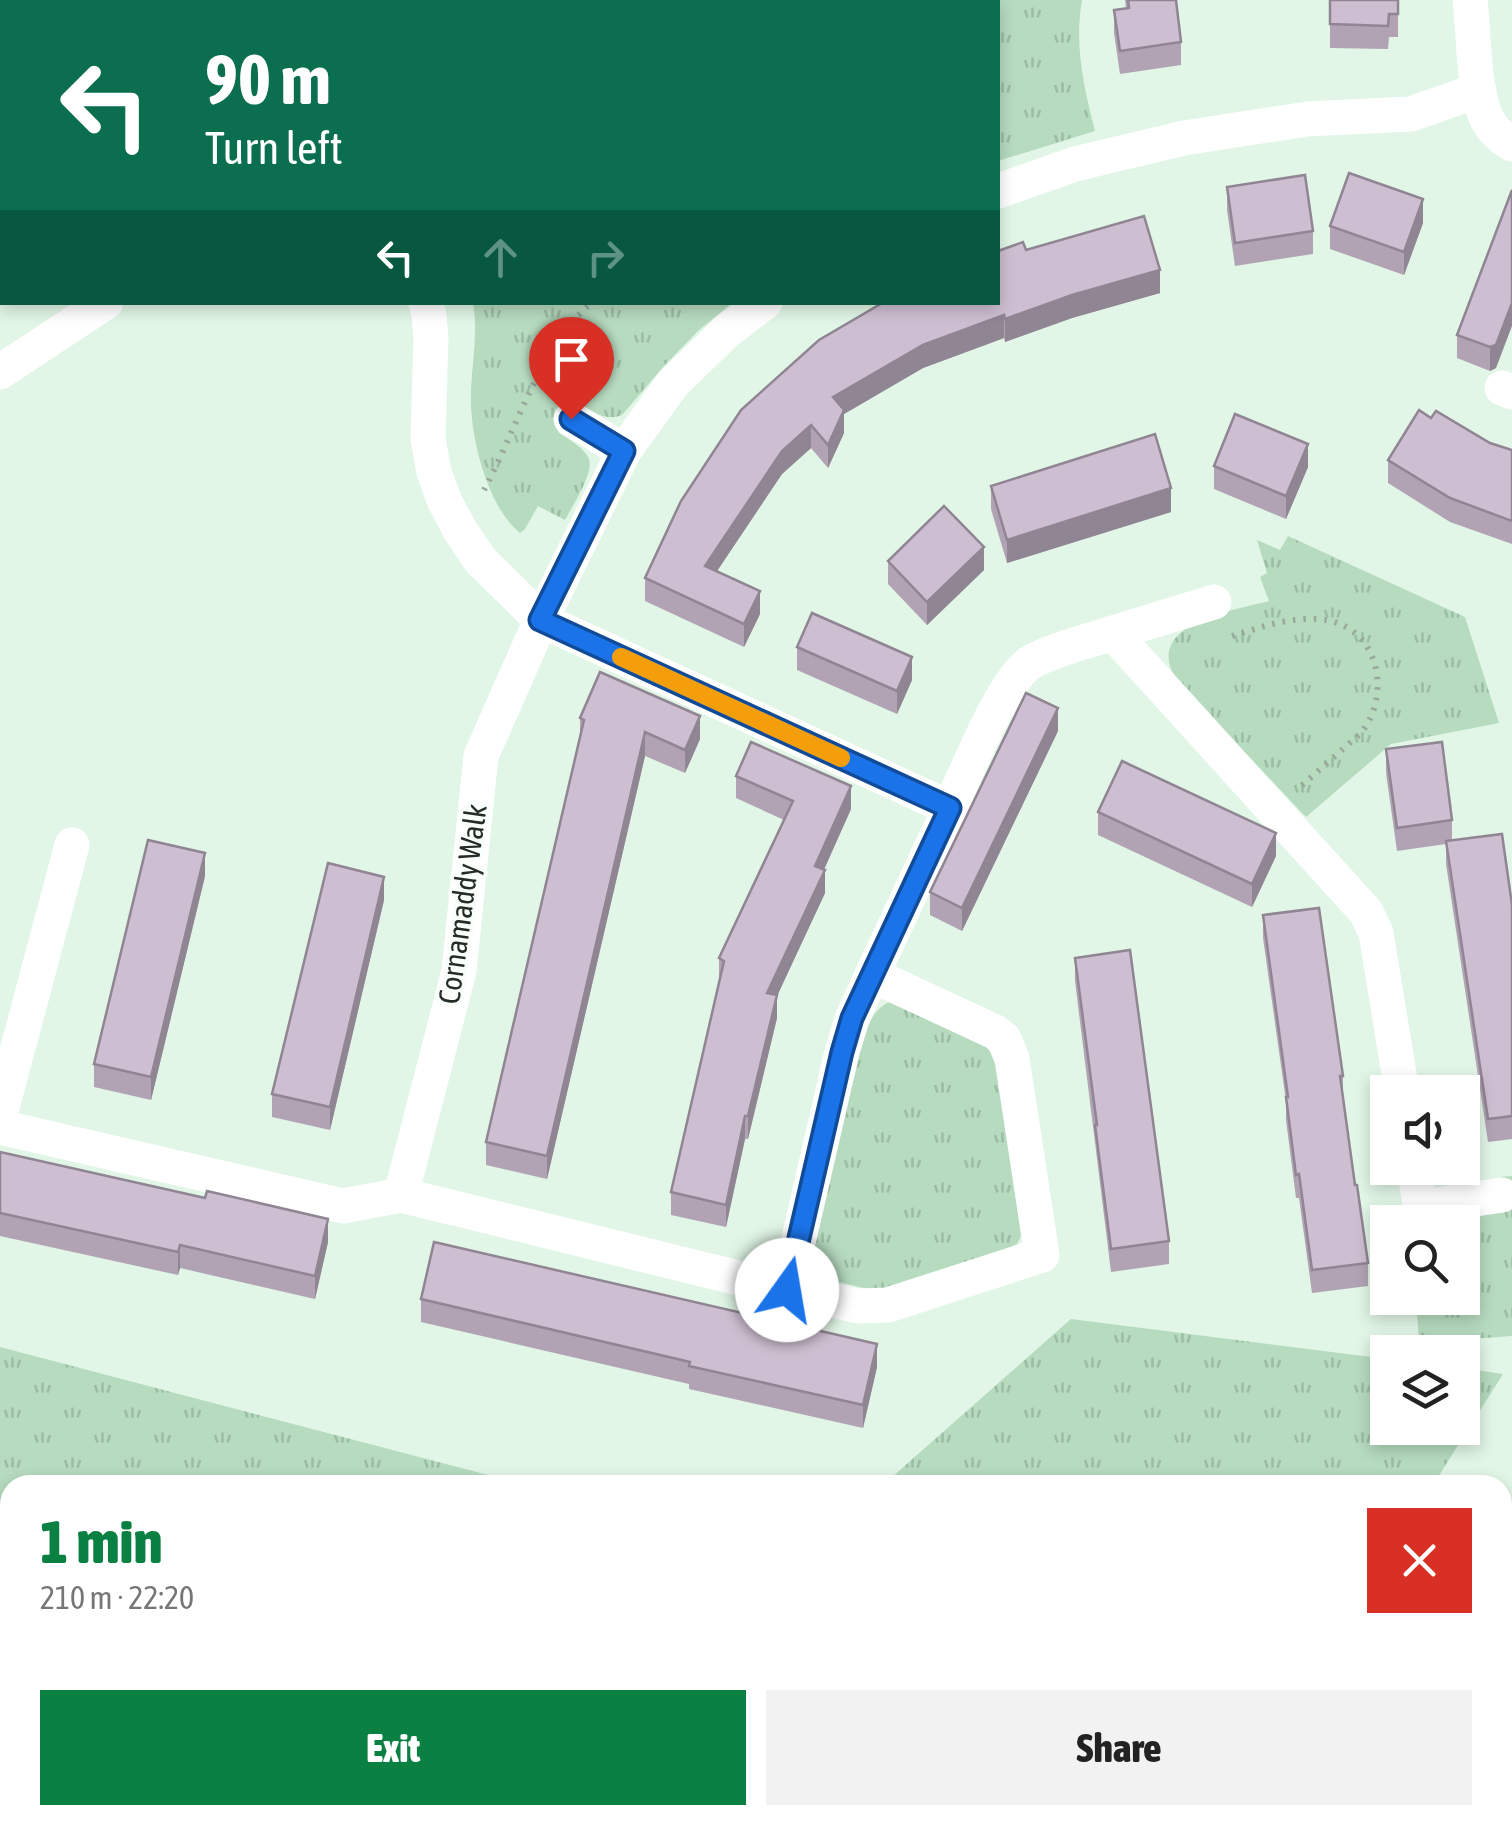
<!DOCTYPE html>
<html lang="en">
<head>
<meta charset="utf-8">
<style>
  :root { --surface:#fff; --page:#f2f2f2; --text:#222; --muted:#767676; --accent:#0b8043 }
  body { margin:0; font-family:"Asap Condensed",sans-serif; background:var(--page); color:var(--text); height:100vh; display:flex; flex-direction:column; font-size:38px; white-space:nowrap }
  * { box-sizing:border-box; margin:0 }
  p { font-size:32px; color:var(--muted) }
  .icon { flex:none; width:55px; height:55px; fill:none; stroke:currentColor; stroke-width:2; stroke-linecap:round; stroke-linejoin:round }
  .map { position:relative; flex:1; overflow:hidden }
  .drawer { position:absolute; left:0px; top:1475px; width:1512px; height:350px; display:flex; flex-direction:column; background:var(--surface); border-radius:30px 30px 0 0; box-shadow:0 5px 15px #0003 }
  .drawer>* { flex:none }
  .top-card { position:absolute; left:0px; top:0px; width:1000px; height:305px; box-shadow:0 5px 15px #0003; background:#0b6e4f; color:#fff; overflow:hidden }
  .buttons { position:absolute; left:1370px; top:1075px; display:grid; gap:20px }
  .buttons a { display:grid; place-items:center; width:110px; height:110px; border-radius:0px; background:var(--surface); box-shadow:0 5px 15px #0003; font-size:50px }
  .pin { position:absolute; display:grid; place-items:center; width:85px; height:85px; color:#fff; margin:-102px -42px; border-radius:50% 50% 50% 0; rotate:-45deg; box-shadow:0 0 10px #0007 }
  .pin .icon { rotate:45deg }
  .me { position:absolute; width:110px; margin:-55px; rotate:13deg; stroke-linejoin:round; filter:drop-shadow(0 0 8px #0008) }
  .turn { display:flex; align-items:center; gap:35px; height:210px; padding:0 40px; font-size:45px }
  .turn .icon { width:130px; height:130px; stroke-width:2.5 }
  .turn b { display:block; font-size:70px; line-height:85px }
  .lanes { display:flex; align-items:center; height:95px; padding:0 40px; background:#0003; justify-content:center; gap:50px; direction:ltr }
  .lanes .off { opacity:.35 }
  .round { display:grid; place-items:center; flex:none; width:105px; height:105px; border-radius:0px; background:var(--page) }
  .overview { display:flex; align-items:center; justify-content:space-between; height:170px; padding:0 40px }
  h1 { font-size:60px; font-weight:800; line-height:75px; color:var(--accent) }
  .primary-button { display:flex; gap:20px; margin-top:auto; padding:20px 40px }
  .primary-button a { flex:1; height:115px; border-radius:0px; background:var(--accent); color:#fff; font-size:40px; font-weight:800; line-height:115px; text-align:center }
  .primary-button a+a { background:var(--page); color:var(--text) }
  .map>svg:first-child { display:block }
</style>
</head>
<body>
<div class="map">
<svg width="1512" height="1825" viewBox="0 0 1512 1825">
  <defs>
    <pattern id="grass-tufts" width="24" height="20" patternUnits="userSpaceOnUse" patternTransform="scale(2.5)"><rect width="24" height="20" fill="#b6dbbf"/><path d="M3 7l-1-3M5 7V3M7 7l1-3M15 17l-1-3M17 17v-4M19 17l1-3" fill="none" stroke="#9cbca4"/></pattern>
  </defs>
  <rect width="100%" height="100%" fill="#e1f6e6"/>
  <!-- grass -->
  <g fill="url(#grass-tufts)">
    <path d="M460,0H1082C1074,45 1084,88 1095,131L998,161V2H459Z"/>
    <path d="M473,303H732L698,331L664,366L622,415C604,422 593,411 578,403L558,432C568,439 584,447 589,459C594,473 572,507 565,520L538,506L525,529L520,533C489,508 472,444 471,404C470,370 479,337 473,303Z"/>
    <path d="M1288,536L1465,617L1499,723L1391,744L1306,817L1179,683C1175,677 1170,669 1169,662C1162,620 1240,609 1269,601L1260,577L1267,573L1257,540L1280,550Z"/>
    <path d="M889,1002L985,1045L997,1061L1021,1236L1017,1244L1009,1248L876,1291L818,1277L809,1267L862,1042C867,1026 873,1010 889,1002Z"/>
    <polygon points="1512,1176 1512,1336 1419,1343 1416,1298 1462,1298 1462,1222 1451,1222 1458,1219 1505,1212 1501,1177"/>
    <polygon points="1071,1319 1387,1359 1388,1428 1462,1428 1463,1368 1503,1374 1433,1485 883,1485"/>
    <polygon points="0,1347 526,1485 10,1485 10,1815 1209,1815 1202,1825 0,1825"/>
  </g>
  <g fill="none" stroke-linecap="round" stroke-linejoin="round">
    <!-- path -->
    <g stroke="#99a89d" stroke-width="6" stroke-dasharray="2.5 8" stroke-linecap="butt">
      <polyline points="983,2 984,0"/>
      <path d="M484,490C515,433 542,341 593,302"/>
      <path d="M1232,636C1261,627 1295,615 1326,620C1379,629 1392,694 1361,733L1299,788"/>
    </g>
    <!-- minor -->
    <g stroke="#fff" stroke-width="35">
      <path d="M1470,0C1474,32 1473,95 1488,121C1494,132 1502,138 1512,144"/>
      <polyline points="412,2 412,0"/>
      <polyline points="998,191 1075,164 1184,138 1307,119 1411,114 1479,90"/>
      <path d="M426,302L429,315L431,337L428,439L434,472L444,500L460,530L480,560L541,620L950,808C965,776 1003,680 1030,663C1048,651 1091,640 1113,633L1366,912L1376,933L1402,1092"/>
      <polyline points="765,302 727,331 673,383 624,451 541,620 481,756 459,971 401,1195 787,1290"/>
      <polyline points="0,372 106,302"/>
      <polyline points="1502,388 1512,392"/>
      <polyline points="571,419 624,451"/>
      <polyline points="1113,633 1214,602"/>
      <polyline points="872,975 852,1019 842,1052 787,1290 858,1306 888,1305 1042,1255 1012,1059 1004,1039 995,1032 872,975 950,808"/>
      <polyline points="0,1115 72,845"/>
      <polyline points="0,1127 343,1206 401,1195"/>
      <polyline points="1414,1168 1423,1222"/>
      <polyline points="1421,1207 1502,1195"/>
    </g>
  </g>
  <!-- wall -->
  <g fill="#b1a3b4">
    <polygon points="1125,0 1176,0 1181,42 1181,65 1120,74 1114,33 1114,10 1126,9"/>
    <polygon points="1330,0 1398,0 1398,37 1389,37 1388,49 1330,48"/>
    <polygon points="1227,187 1313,231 1313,254 1235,266 1227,210"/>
    <polygon points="1512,190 1496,368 1490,371 1457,358 1457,335"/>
    <polygon points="1423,223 1404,275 1330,249 1330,226"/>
    <polygon points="1026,250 1160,293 1072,318 1005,342 1004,338 923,368 844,414 844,433 828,468 811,448 782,474 717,571 760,614 744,647 645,601 645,578 681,501"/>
    <polygon points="1431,418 1490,443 1512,450 1512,544 1450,522 1388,483 1388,460"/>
    <polygon points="1214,466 1308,467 1286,519 1214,489"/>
    <polygon points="991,486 1171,512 1007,563 991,509"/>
    <polygon points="888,561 984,570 927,625 888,584"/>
    <polygon points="797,647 912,680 897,714 797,670"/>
    <polygon points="580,718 700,739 685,773 645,756 547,1179 486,1165 486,1142 580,740"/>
    <polygon points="1058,731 962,931 930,915 930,892"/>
    <polygon points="1386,749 1452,820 1452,840 1512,905 1512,1139 1488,1142 1446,864 1446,844 1397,851 1386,773"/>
    <polygon points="736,776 851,809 824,870 825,893 777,996 777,1018 748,1139 745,1139 726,1227 671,1215 671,1192 719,982 719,958 784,820 736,798"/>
    <polygon points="1098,812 1276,856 1252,907 1098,835"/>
    <polygon points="205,876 151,1100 94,1087 94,1064"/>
    <polygon points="384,900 330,1130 272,1117 272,1094"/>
    <polygon points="1263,915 1343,1076 1343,1097 1355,1185 1368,1263 1368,1286 1312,1293 1299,1198 1296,1198 1286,1120 1286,1101 1263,938"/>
    <polygon points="1075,958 1169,1241 1169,1264 1111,1272 1075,981"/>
    <polygon points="0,1152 328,1242 315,1299 180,1268 178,1275 0,1236"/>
    <polygon points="421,1299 877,1367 863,1428 689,1389 689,1384 421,1322"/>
  </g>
  <!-- shaded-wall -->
  <g fill="#908592">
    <polygon points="2,68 2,91 0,94 0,71"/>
    <polygon points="1423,199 1423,223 1404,275 1404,252"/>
    <polygon points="1160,270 1160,293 1072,318 1005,342 1005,319 1072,295"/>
    <polygon points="1512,303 1512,326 1496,368 1490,371 1490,347"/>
    <polygon points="1004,315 1004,338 923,368 844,414 844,433 828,468 828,445 833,397 923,345"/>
    <polygon points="811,425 811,448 782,474 705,589 705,566 782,451"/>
    <polygon points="1308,444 1308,467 1286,519 1286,496"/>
    <polygon points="1171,488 1171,512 1007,563 1007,540"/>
    <polygon points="984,547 984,570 927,625 927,602"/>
    <polygon points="760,591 760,614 744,647 744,624"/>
    <polygon points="912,657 912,680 897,714 897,691"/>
    <polygon points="1058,708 1058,731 962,931 962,908"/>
    <polygon points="700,716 700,739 685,773 685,750"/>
    <polygon points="645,732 645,756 547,1179 547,1156"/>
    <polygon points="851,786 851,809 815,889 815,866"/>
    <polygon points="1276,833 1276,856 1252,907 1252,884"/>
    <polygon points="205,853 205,876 151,1100 151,1077"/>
    <polygon points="825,870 825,893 777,996 777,1018 748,1139 748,1116 767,993"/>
    <polygon points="384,877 384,900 330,1130 330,1107"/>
    <polygon points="745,1116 745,1139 726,1227 726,1205"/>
    <polygon points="328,1219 328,1242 315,1299 315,1276"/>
    <polygon points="180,1245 180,1268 178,1275 178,1252"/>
    <polygon points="877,1344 877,1367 863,1428 863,1405"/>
  </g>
  <!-- building -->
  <g fill="#cebed1" stroke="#908592" stroke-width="2.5">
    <polygon points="0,0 51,0 49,2 2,2 2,68 0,71"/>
    <rect x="273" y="0" width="57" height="2"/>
    <polygon points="1128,0 1176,0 1181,42 1120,51 1114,10 1129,8"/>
    <polygon points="1330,0 1398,0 1398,14 1389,14 1388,26 1330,24"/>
    <polygon points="1349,173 1423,199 1404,252 1330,226"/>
    <polygon points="1305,175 1313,231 1235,243 1227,187"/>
    <polygon points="1512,190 1512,303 1496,345 1490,347 1457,335"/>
    <polygon points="1144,216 1160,270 1072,295 1005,319 1004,315 923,345 833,397 844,410 828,445 811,425 782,451 705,566 760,591 744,624 645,578 681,501 741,410 819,340 884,302 998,302 998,251 1023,242 1026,250"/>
    <polygon points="1419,410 1431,418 1436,411 1490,443 1512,450 1512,521 1450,498 1388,460"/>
    <polygon points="1235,414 1308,444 1286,496 1214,466"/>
    <polygon points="1155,434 1171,488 1007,540 991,486"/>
    <polygon points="944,506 984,547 927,602 888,561"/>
    <polygon points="812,613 912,657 897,691 797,647"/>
    <polygon points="600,672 700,716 685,750 645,732 547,1156 486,1142 584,720 580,718"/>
    <polygon points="1026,693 1058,708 962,908 930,892"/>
    <polygon points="751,742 851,786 815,866 825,870 767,993 777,995 748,1116 745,1116 726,1205 671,1192 724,961 719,958 793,801 736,776"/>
    <polygon points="1442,742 1452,820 1397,828 1386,749"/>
    <polygon points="1122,761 1276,833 1252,884 1098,812"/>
    <polygon points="1502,834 1512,905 1512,1116 1488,1119 1446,841"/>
    <polygon points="148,840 205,853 151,1077 94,1064"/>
    <polygon points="328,863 384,877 330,1107 272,1094"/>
    <polygon points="1319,908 1343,1076 1340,1076 1355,1185 1357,1185 1368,1263 1312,1270 1299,1174 1296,1175 1286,1097 1288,1097 1263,915"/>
    <polygon points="1130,950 1169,1241 1111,1249 1095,1125 1097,1125 1075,958"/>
    <polygon points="0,1152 205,1198 207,1191 328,1219 315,1276 180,1245 178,1252 0,1213"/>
    <polygon points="434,1242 877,1344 863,1405 689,1366 690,1362 421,1299"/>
  </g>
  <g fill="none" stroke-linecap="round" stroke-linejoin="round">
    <defs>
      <polyline id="route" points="571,419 624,451 540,620 950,808 852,1018 842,1052 787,1290"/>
    </defs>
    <!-- route casing -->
    <use href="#route" stroke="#114b97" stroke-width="25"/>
    <!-- route -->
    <use href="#route" stroke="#1a73e8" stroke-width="18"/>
    <!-- slow -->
    <polyline stroke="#f59e0b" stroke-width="18" points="621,657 841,758"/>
  </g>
  <g text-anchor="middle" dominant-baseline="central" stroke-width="8" stroke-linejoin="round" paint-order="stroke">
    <!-- street labels -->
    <g font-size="30" fill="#252c27" stroke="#fafefb">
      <text transform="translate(462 904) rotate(-82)">Cornamaddy Walk</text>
    </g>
  </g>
</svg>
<div class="buttons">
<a><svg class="icon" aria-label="sound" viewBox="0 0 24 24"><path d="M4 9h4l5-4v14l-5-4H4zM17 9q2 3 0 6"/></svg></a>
<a><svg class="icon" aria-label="search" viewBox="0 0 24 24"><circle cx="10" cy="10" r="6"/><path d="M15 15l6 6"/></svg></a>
<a><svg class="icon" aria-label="layers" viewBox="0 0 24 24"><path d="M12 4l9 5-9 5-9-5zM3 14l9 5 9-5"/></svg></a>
</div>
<div class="pin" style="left:571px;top:419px;background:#d93025"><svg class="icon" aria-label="arrive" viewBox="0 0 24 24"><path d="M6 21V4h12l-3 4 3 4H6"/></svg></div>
<svg class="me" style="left:787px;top:1290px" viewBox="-20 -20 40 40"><circle r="19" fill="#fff"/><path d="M0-13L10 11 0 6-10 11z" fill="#1a73e8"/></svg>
<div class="top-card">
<div class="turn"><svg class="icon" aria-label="left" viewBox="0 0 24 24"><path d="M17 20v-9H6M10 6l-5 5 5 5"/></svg><div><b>90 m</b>Turn left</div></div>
<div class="lanes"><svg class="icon" aria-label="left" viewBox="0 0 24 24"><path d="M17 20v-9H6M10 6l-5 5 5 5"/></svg><svg class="icon off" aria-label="ahead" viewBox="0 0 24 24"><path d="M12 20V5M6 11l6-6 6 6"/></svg><svg class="icon off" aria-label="right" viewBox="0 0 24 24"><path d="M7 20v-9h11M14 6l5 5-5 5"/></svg></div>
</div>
<section class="drawer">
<div class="overview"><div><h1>1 min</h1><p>210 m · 22:20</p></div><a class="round" style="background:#d93025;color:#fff"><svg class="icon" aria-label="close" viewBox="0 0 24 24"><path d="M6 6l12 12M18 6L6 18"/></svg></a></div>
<div class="primary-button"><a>Exit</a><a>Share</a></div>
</section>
</div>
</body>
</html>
